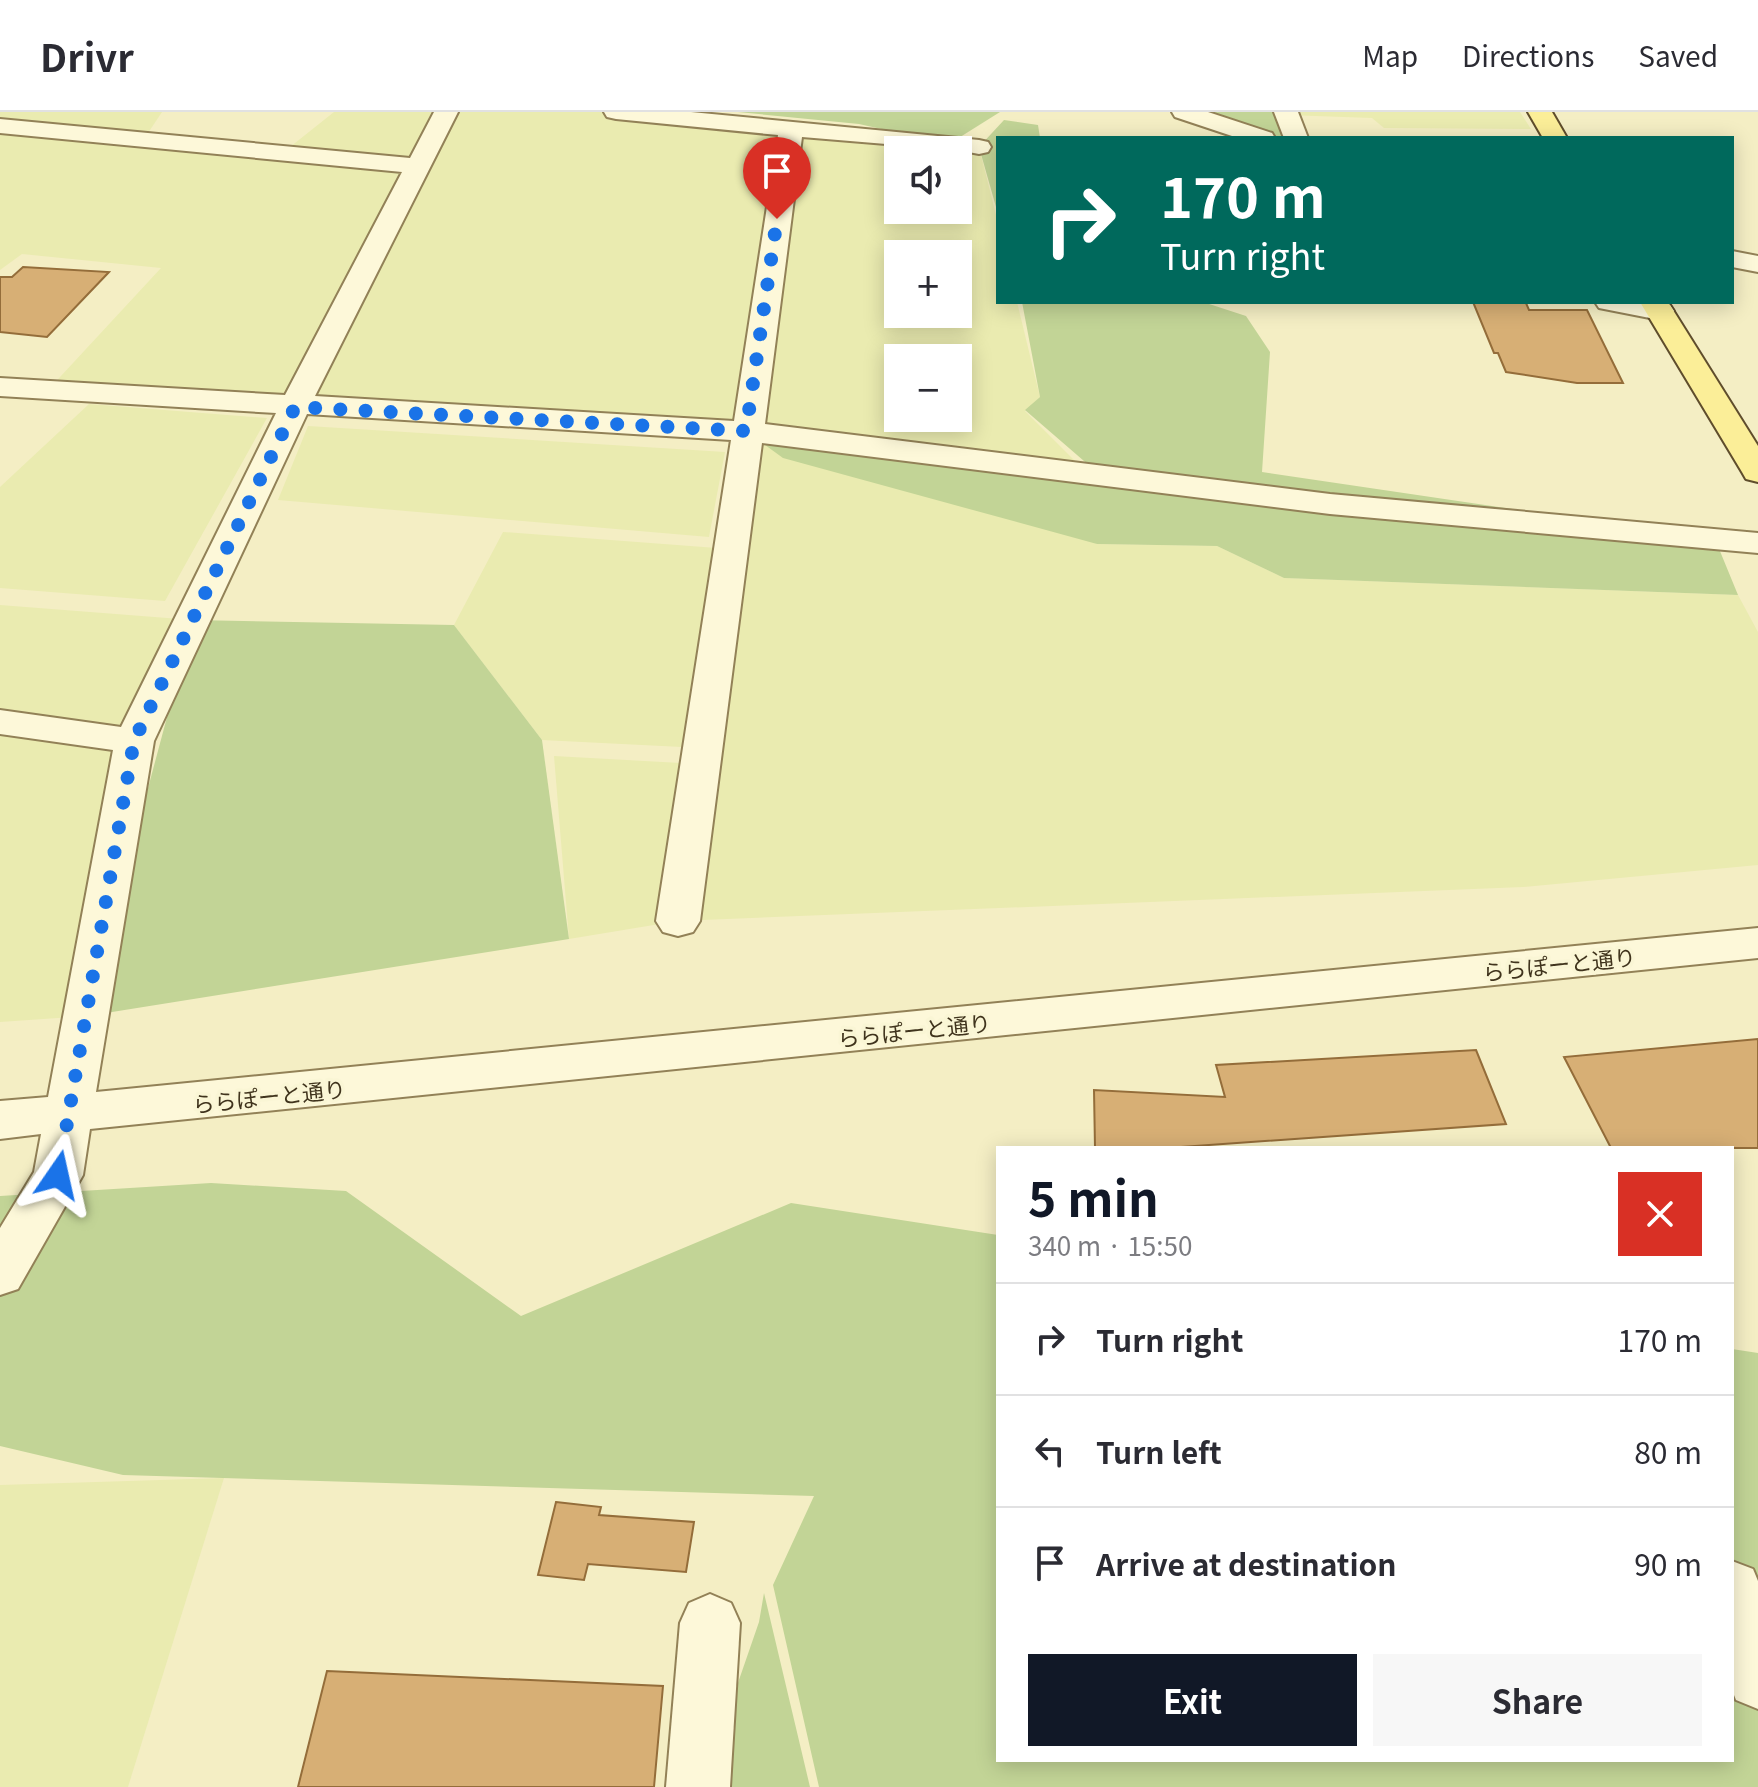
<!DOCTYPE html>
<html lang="en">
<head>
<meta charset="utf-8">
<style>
  :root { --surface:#fff; --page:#f7f7f7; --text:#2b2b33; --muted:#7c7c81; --line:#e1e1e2; --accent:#111827 }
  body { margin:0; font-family:Georgia,"Noto Sans JP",serif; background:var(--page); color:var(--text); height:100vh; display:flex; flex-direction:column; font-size:30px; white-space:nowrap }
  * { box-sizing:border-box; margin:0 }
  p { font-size:26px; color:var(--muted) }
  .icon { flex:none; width:44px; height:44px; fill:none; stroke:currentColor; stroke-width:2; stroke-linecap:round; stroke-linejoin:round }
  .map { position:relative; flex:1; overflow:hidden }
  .details { position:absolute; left:996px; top:1034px; width:738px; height:616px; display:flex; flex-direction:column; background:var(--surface); border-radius:0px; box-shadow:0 4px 20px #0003 }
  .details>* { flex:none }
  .guide { position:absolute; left:996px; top:24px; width:738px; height:168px; border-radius:0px; box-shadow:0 4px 20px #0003; background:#00695c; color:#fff; overflow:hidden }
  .fabs { position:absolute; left:884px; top:24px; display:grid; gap:16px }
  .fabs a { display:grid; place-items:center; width:88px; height:88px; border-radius:0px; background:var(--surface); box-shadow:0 4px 20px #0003; font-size:40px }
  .pin { position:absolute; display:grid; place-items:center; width:68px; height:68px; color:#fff; margin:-82px -34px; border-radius:50% 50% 50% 0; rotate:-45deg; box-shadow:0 0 8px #0007 }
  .pin .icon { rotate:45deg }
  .me { position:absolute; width:88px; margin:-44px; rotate:11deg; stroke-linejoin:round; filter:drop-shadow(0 0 6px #0008) }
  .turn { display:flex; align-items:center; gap:28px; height:168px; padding:0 32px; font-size:36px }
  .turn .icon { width:104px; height:104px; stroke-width:2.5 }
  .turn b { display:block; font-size:56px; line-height:68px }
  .round { display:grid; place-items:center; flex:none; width:84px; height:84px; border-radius:0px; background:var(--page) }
  .headline { display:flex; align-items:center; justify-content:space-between; height:136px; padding:0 32px }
  h1 { font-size:48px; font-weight:700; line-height:60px; color:var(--accent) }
  .primary-button { display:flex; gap:16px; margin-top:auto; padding:16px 32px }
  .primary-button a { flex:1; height:92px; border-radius:0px; background:var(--accent); color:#fff; font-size:32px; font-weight:700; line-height:92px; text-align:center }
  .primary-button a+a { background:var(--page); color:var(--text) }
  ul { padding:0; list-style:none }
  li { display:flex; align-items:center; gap:24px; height:112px; padding:0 32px; border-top:2px solid var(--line) }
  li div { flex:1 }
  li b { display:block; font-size:30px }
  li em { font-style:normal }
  header { display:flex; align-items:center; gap:48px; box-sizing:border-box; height:112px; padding:0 40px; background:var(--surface); border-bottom:2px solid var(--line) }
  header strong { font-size:38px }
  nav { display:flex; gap:44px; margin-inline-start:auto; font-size:28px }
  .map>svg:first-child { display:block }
</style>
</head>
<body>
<header>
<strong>Drivr</strong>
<nav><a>Map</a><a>Directions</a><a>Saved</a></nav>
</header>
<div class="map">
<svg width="1758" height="1675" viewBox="0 0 1758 1675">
  <rect width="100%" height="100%" fill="#f4eec4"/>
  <!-- farmland -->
  <g fill="#eaebb0" fill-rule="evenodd">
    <path d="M0,0H162L148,21L290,35L334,0H646L979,35L998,111V190H1017L1040,285L1025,299L1088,362L1096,432L1217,434L1284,466L1738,483L1758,520V753L1523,775L678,809L569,827L554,644L699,652L702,636L542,628L454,513L503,420L730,437L746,319L48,278L161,156L22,142L0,158ZM898,38H958V98H898ZM898,142H958V202H898ZM898,246H958V306H898Z"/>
    <polygon points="1286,0 1520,0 1531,17 1384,16 1372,6 1287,3"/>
    <polygon points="89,292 267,306 165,489 0,476 0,375"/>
    <polygon points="308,314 725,340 709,425 278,388"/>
    <polygon points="0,493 193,508 134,629 87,904 0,910"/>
    <polygon points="224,1366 128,1675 0,1675 0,1373"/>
  </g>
  <!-- green -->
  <g fill="#c2d496">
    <polygon points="738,0 1000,0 949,32 859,12"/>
    <polygon points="1197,0 1286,0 1296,26 1267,26"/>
    <polygon points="1004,8 1038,13 1040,26 998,26 998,102 979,35"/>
    <polygon points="1022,190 1203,190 1246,204 1270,240 1262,360 1715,427 1738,483 1284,466 1217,434 1097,432 783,346 746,319 1099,362 1025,298 1040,285"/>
    <polygon points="193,508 454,513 542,628 569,827 87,904"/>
    <polygon points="211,1071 346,1079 521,1204 791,1091 998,1123 998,1648 1732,1648 1732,1237 1758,1241 1758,1675 819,1675 773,1473 814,1384 123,1363 0,1334 0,1084"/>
    <polygon points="764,1481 810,1675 702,1675 759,1510"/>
  </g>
  <!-- building -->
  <g fill="#d7af75" stroke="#946d3a" stroke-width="2">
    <polygon points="23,155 109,160 47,225 0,220 0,165 12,165"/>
    <polygon points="1473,190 1526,191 1529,198 1587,198 1623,271 1577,271 1506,260 1498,241 1494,241"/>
    <polygon points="1758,927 1758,1036 1611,1036 1564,945"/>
    <polygon points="1476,938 1506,1012 1167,1036 1095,1036 1094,978 1225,985 1216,953"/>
    <polygon points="556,1390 601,1395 599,1403 694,1410 686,1460 588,1452 584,1468 538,1463"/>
    <polygon points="327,1559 663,1574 654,1675 298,1675"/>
  </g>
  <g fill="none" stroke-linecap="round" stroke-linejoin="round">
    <defs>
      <g id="minor">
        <polygon points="434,0 458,0 315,284 734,309 778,23 616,7 607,5 604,0 691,0 979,28 988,30 991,35 988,40 979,42 958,38 802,25 765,312 1330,382 1758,421 1758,441 1330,402 762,331 700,809 693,820 678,824 663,820 656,809 731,328 307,302 154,629 96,980 1758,816 1758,846 90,1017 83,1063 75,1077 18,1177 0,1183 0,1116 34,1060 41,1022 0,1027 0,989 48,985 113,638 0,622 0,598 121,615 276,301 0,284 0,266 285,283 402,60 0,21 0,7 410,46"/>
        <polygon points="1172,0 1208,0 1272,21 1275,26 1238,26 1175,5"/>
        <polygon points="1274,0 1298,0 1308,26 1284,26"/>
        <polygon points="1732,139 1758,144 1758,160 1732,155"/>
        <polygon points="1595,190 1658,190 1670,193 1674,199 1670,205 1660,208 1599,196"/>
        <polygon points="1732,1449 1753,1457 1758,1469 1758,1597 1736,1588 1732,1578"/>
        <polygon points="710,1482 731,1491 740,1511 730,1675 666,1675 680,1511 689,1491"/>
      </g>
      <g id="major">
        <polygon points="1528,0 1552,0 1567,26 1543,26"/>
        <polygon points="1640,190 1668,190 1758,334 1758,370 1746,367 1742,360"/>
      </g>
    </defs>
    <!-- minor casing -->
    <use href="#minor" stroke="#928157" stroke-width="4"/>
    <!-- major casing -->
    <use href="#major" stroke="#5f4d2c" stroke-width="4"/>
    <!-- minor -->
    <use href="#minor" fill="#fdf8d9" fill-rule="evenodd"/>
    <!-- major -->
    <use href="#major" fill="#fbee98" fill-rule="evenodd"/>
  </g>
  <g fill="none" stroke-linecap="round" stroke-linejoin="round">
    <!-- route -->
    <polyline stroke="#1a73e8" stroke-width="14" stroke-dasharray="0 25.2" points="58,1063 134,629 295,295 746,319 777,107"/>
  </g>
  <g text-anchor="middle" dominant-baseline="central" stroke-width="7" stroke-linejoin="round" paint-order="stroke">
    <!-- street labels -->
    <g font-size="22" fill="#40341d" stroke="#faf6d5">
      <text transform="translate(1559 851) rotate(-6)">ららぽーと通り</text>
      <text transform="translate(914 917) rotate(-6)">ららぽーと通り</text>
      <text transform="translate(269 983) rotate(-6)">ららぽーと通り</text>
    </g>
  </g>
</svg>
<div class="fabs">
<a><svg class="icon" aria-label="sound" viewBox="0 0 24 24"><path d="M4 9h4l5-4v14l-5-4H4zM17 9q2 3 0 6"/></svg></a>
<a>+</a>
<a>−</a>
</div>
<div class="pin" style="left:777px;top:107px;background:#d93025"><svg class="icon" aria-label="arrive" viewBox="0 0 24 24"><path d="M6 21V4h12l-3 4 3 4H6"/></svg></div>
<svg class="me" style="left:58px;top:1063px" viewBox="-20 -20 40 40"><path d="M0-17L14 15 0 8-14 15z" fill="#1a73e8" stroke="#fff" stroke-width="4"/></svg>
<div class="guide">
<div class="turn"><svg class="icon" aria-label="right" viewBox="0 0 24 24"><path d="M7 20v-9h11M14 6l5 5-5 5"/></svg><div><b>170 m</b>Turn right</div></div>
</div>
<section class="details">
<div class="headline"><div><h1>5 min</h1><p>340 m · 15:50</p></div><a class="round" style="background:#d93025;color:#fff"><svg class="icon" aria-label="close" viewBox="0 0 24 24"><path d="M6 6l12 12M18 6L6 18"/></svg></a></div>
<ul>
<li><svg class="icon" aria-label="right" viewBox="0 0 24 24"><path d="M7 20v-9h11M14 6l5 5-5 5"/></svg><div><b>Turn right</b></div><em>170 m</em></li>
<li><svg class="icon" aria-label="left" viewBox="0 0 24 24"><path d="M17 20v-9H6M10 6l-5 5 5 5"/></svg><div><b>Turn left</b></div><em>80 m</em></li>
<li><svg class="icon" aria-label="arrive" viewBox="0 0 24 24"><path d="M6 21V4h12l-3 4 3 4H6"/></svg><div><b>Arrive at destination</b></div><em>90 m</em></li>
</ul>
<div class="primary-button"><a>Exit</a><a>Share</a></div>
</section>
</div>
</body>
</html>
